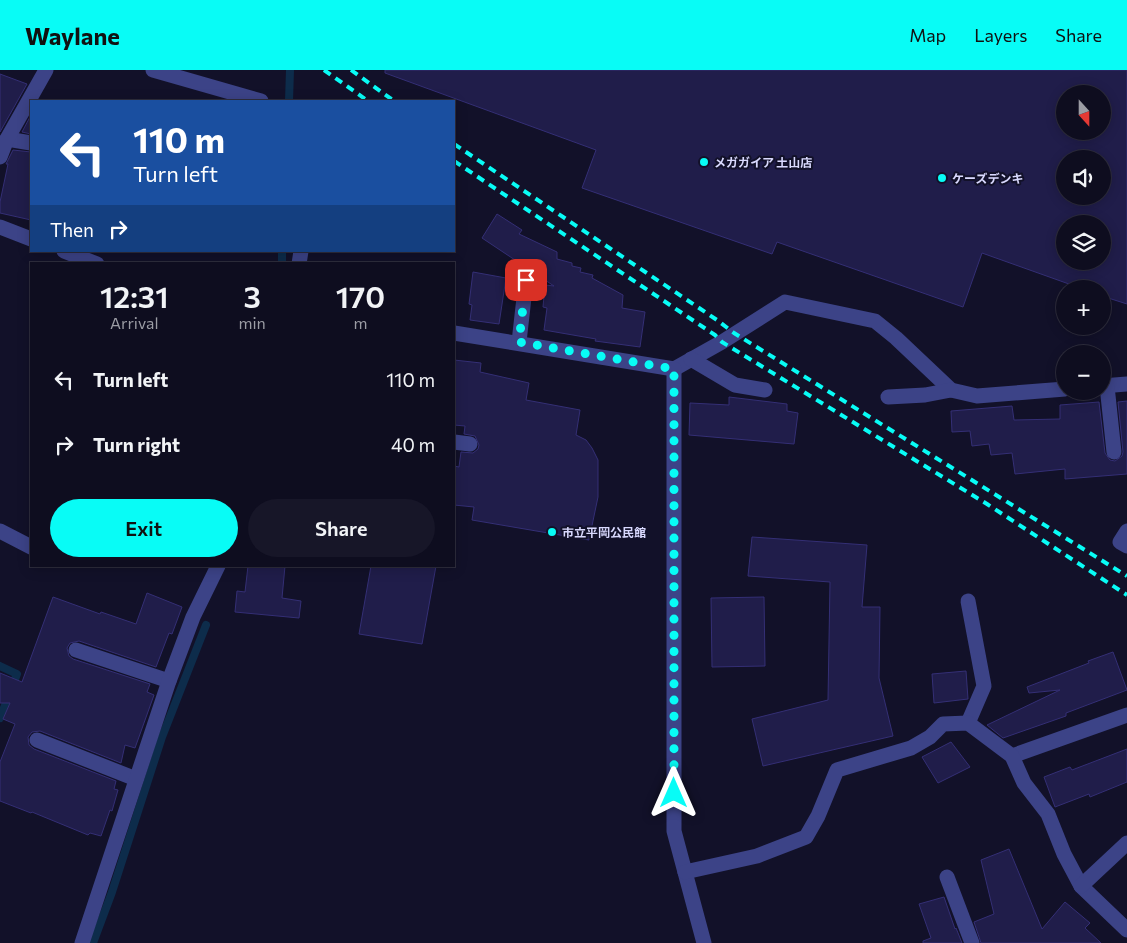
<!DOCTYPE html>
<html lang="en">
<head>
<meta charset="utf-8">
<style>
  :root { --surface:#0e0d1f; --page:#171628; --text:#f1f3f6; --muted:#9b9ca4; --line:#2e2d3d; --accent:#08fcf6 }
  body { margin:0; font-family:Commissioner,"Noto Sans JP",sans-serif; background:var(--page); color:var(--text); height:100vh; display:flex; flex-direction:column; font-size:19px; white-space:nowrap }
  * { box-sizing:border-box; margin:0 }
  p { font-size:16px; color:var(--muted) }
  .icon { flex:none; width:28px; height:28px; fill:none; stroke:currentColor; stroke-width:2; stroke-linecap:round; stroke-linejoin:round }
  .map { position:relative; flex:1; overflow:hidden }
  .panel { position:absolute; left:30px; top:192px; width:425px; height:305px; display:flex; flex-direction:column; background:var(--surface); border-radius:0px; box-shadow:0 2px 12px #0003,0 0 0 1px var(--line) }
  .panel>* { flex:none }
  .top-card { position:absolute; left:30px; top:30px; width:425px; height:152px; border-radius:0px; box-shadow:0 2px 12px #0003,0 0 0 1px var(--line); background:#1a4fa0; color:#fff; overflow:hidden }
  .needle { width:32px; rotate:159deg }
  .controls { position:absolute; left:1056px; top:15px; display:grid; gap:10px }
  .controls a { display:grid; place-items:center; width:55px; height:55px; border-radius:50%; background:var(--surface); box-shadow:0 2px 12px #0003,0 0 0 1px var(--line); font-size:25px }
  .pin { position:absolute; display:grid; place-items:center; width:42px; height:42px; color:#fff; margin:-21px; border-radius:10px; box-shadow:0 2px 8px #0006 }
  .me { position:absolute; width:55px; margin:-28px; rotate:0deg; stroke-linejoin:round; filter:drop-shadow(0 0 4px #0008) }
  .turn { display:flex; align-items:center; gap:18px; height:105px; padding:0 20px; font-size:22px }
  .turn .icon { width:65px; height:65px; stroke-width:2.5 }
  .turn b { display:block; font-size:35px; line-height:42px }
  .then { display:flex; align-items:center; height:48px; padding:0 20px; background:#0003; gap:10px; font-size:19px }
  .eta { display:flex; justify-content:space-evenly; align-items:center; height:85px; text-align:center }
  .eta b { font-size:30px; font-weight:600; line-height:35px }
  .action { display:flex; gap:10px; margin-top:auto; padding:10px 20px }
  .action a { flex:1; height:58px; border-radius:30px; background:var(--accent); color:#111; font-size:20px; font-weight:600; line-height:58px; text-align:center }
  .action a+a { background:var(--page); color:var(--text) }
  ul { padding:0; list-style:none }
  li { display:flex; align-items:center; gap:15px; height:65px; padding:0 20px }
  li div { flex:1 }
  li b { display:block; font-size:19px }
  li em { font-style:normal }
  header { display:flex; align-items:center; gap:30px; box-sizing:border-box; height:70px; padding:0 25px; background:var(--accent); color:#111 }
  header strong { font-size:24px }
  nav { display:flex; gap:28px; margin-inline-start:auto; font-size:18px }
  .map>svg:first-child { display:block }
</style>
</head>
<body>
<header>
<strong>Waylane</strong>
<nav><a>Map</a><a>Layers</a><a>Share</a></nav>
</header>
<div class="map">
<svg width="1127" height="873" viewBox="0 0 1127 873">
  <rect width="100%" height="100%" fill="#121129"/>
  <g fill="none" stroke-linecap="round" stroke-linejoin="round">
    <!-- stream -->
    <g stroke="#0d2c4b" stroke-width="8">
      <polyline points="289,31 290,0"/>
      <polyline points="282,194 282,181"/>
      <polyline points="0,596 17,604 0,648"/>
      <polyline points="93,873 112,822 162,667 206,555"/>
    </g>
  </g>
  <!-- building -->
  <g fill="#201d4a" stroke="#342f75" fill-rule="evenodd">
    <path d="M385,0H1127V234L1102,226V219H1083L982,183L963,237L777,172L772,184L582,118L596,80L385,3ZM1065,24H1102V61H1065ZM1065,89H1102V126H1065ZM1065,154H1102V191H1065Z"/>
    <polygon points="0,4 27,14 0,62"/>
    <polygon points="31,45 31,64 22,62"/>
    <polygon points="13,80 31,82 31,150 0,143 0,132 8,94 6,94"/>
    <polygon points="497,144 522,160 519,164 557,182 557,189 572,193 572,196 581,198 580,202 593,205 592,208 623,225 622,238 645,242 640,277 595,271 596,269 544,260 547,238 543,237 545,215 554,216 482,168"/>
    <polygon points="473,202 506,208 499,254 470,250 472,235 469,234"/>
    <polygon points="454,290 481,293 480,302 529,313 526,330 580,340 576,365 586,370 592,378 598,390 598,427 589,470 472,450 474,437 454,435 454,396 459,397 461,382 473,383 478,379 479,375 475,366 464,364 465,356 454,355"/>
    <polygon points="729,327 787,334 787,341 798,343 794,374 689,365 690,333 729,335"/>
    <polygon points="1127,331 1127,404 1065,409 1065,399 1015,404 1012,383 991,385 989,374 972,376 970,361 952,362 951,341 1012,336 1014,350 1060,349 1060,335 1099,332 1105,383 1110,390 1115,391 1122,386 1123,382 1118,332"/>
    <polygon points="752,467 867,475 862,537 880,537 879,608 893,666 763,696 752,649 828,630 830,512 748,506"/>
    <polygon points="248,496 285,496 282,528 301,531 299,548 235,542 237,521 245,522"/>
    <polygon points="371,496 436,496 422,574 359,564"/>
    <polygon points="147,523 182,537 172,564 169,563 156,597 79,571 70,573 67,578 69,586 73,589 150,614 147,622 154,625 135,678 125,675 121,693 40,661 32,662 28,667 29,675 34,679 116,711 114,719 118,720 112,741 110,740 101,766 90,763 88,765 32,742 31,743 0,731 0,692 15,654 3,649 10,633 0,633 0,603 22,612 53,527 100,544 101,542 136,554"/>
    <polygon points="764,527 765,596 712,597 711,528"/>
    <polygon points="1113,582 1127,620 1066,643 1066,646 1003,668 987,655 1060,620 1029,623 1027,617 1089,593 1088,591"/>
    <polygon points="966,601 968,629 934,633 932,604"/>
    <polygon points="951,672 970,697 938,713 922,687"/>
    <polygon points="1127,679 1127,712 1090,727 1089,724 1055,737 1044,707 1070,697 1072,700"/>
    <polygon points="1009,779 1042,859 1065,832 1090,853 1085,858 1101,873 981,873 974,852 994,844 981,790"/>
    <polygon points="944,827 955,859 956,858 962,873 923,873 923,871 931,868 919,834"/>
  </g>
  <g fill="none" stroke-linecap="round" stroke-linejoin="round">
    <!-- minor -->
    <g stroke="#3c4387" stroke-width="15">
      <polyline points="153,0 261,31"/>
      <polyline points="7,69 31,73"/>
      <polyline points="0,87 7,69 46,0"/>
      <polyline points="0,157 31,169"/>
      <polyline points="64,181 97,194"/>
      <polyline points="299,194 301,181"/>
      <polyline points="454,263 674,299 722,272 785,232 875,251 896,268 951,320 977,326 1065,319"/>
      <polyline points="519,272 526,210"/>
      <polyline points="691,289 735,315 765,320"/>
      <polyline points="674,299 674,761 704,873"/>
      <polyline points="1102,316 1127,314"/>
      <polyline points="1107,316 1114,382"/>
      <polyline points="888,327 925,325 951,320"/>
      <polyline points="454,372 470,374"/>
      <polyline points="0,461 31,477"/>
      <polyline points="1127,461 1120,472 1127,476"/>
      <polyline points="968,531 984,616 968,653"/>
      <polyline points="76,580 169,611"/>
      <polyline points="37,670 136,709"/>
      <polyline points="1012,686 1127,645"/>
      <polyline points="685,802 757,786 806,767 818,746 837,700 911,678 930,667 943,654 968,653 1012,686 1024,713 1048,744 1064,784 1081,816 1127,860"/>
      <polyline points="947,807 972,873"/>
      <polyline points="1081,816 1127,773"/>
      <polyline points="82,873 169,611 193,547 218,496"/>
    </g>
    <!-- rail -->
    <g stroke="#08fcf6" stroke-width="4" stroke-dasharray="8 6" stroke-linecap="butt">
      <polyline points="324,0 368,31"/>
      <polyline points="351,0 394,31"/>
      <polyline points="454,74 717,250 734,263 1127,506"/>
      <polyline points="454,91 715,265 722,272 987,434 1127,525"/>
    </g>
  </g>
  <g fill="none" stroke-linecap="round" stroke-linejoin="round">
    <!-- route -->
    <polyline stroke="#08fcf6" stroke-width="9" stroke-dasharray="0 16.2" points="526,210 519,272 674,299 674,723"/>
  </g>
  <!-- markers -->
  <g fill="#08fcf6" stroke="#121129" stroke-width="2">
    <circle cx="704" cy="92" r="5"/>
    <circle cx="942" cy="108" r="5"/>
    <circle cx="552" cy="462" r="5"/>
  </g>
  <g text-anchor="middle" dominant-baseline="central" stroke-width="4" stroke-linejoin="round" paint-order="stroke">
    <!-- poi labels -->
    <g font-size="12" font-weight="bold" fill="#d9d9fe" stroke="#121129" text-anchor="start">
      <text x="714" y="92">メガガイア 土山店</text>
      <text x="952" y="108">ケーズデンキ</text>
      <text x="562" y="462">市立平岡公民館</text>
    </g>
  </g>
</svg>
<div class="controls">
<a><svg class="needle" viewBox="-14 -14 28 28"><path d="M0-13l5 13h-10z" fill="#e53935"/><path d="M0 13l5-13h-10z" fill="#9b9ca4"/></svg></a>
<a><svg class="icon" aria-label="sound" viewBox="0 0 24 24"><path d="M4 9h4l5-4v14l-5-4H4zM17 9q2 3 0 6"/></svg></a>
<a><svg class="icon" aria-label="layers" viewBox="0 0 24 24"><path d="M12 4l9 5-9 5-9-5zM3 14l9 5 9-5"/></svg></a>
<a>+</a>
<a>−</a>
</div>
<div class="pin" style="left:526px;top:210px;background:#d93025"><svg class="icon" aria-label="arrive" viewBox="0 0 24 24"><path d="M6 21V4h12l-3 4 3 4H6"/></svg></div>
<svg class="me" style="left:674px;top:723px" viewBox="-20 -20 40 40"><path d="M0-17L14 15 0 8-14 15z" fill="#08fcf6" stroke="#fff" stroke-width="4"/></svg>
<div class="top-card">
<div class="turn"><svg class="icon" aria-label="left" viewBox="0 0 24 24"><path d="M17 20v-9H6M10 6l-5 5 5 5"/></svg><div><b>110 m</b>Turn left</div></div>
<div class="then">Then<svg class="icon" aria-label="right" viewBox="0 0 24 24"><path d="M7 20v-9h11M14 6l5 5-5 5"/></svg></div>
</div>
<section class="panel">
<div class="eta">
<div><b>12:31</b><p>Arrival</p></div>
<div><b>3</b><p>min</p></div>
<div><b>170</b><p>m</p></div>
</div>
<ul>
<li><svg class="icon" aria-label="left" viewBox="0 0 24 24"><path d="M17 20v-9H6M10 6l-5 5 5 5"/></svg><div><b>Turn left</b></div><em>110 m</em></li>
<li><svg class="icon" aria-label="right" viewBox="0 0 24 24"><path d="M7 20v-9h11M14 6l5 5-5 5"/></svg><div><b>Turn right</b></div><em>40 m</em></li>
</ul>
<div class="action"><a>Exit</a><a>Share</a></div>
</section>
</div>
</body>
</html>
